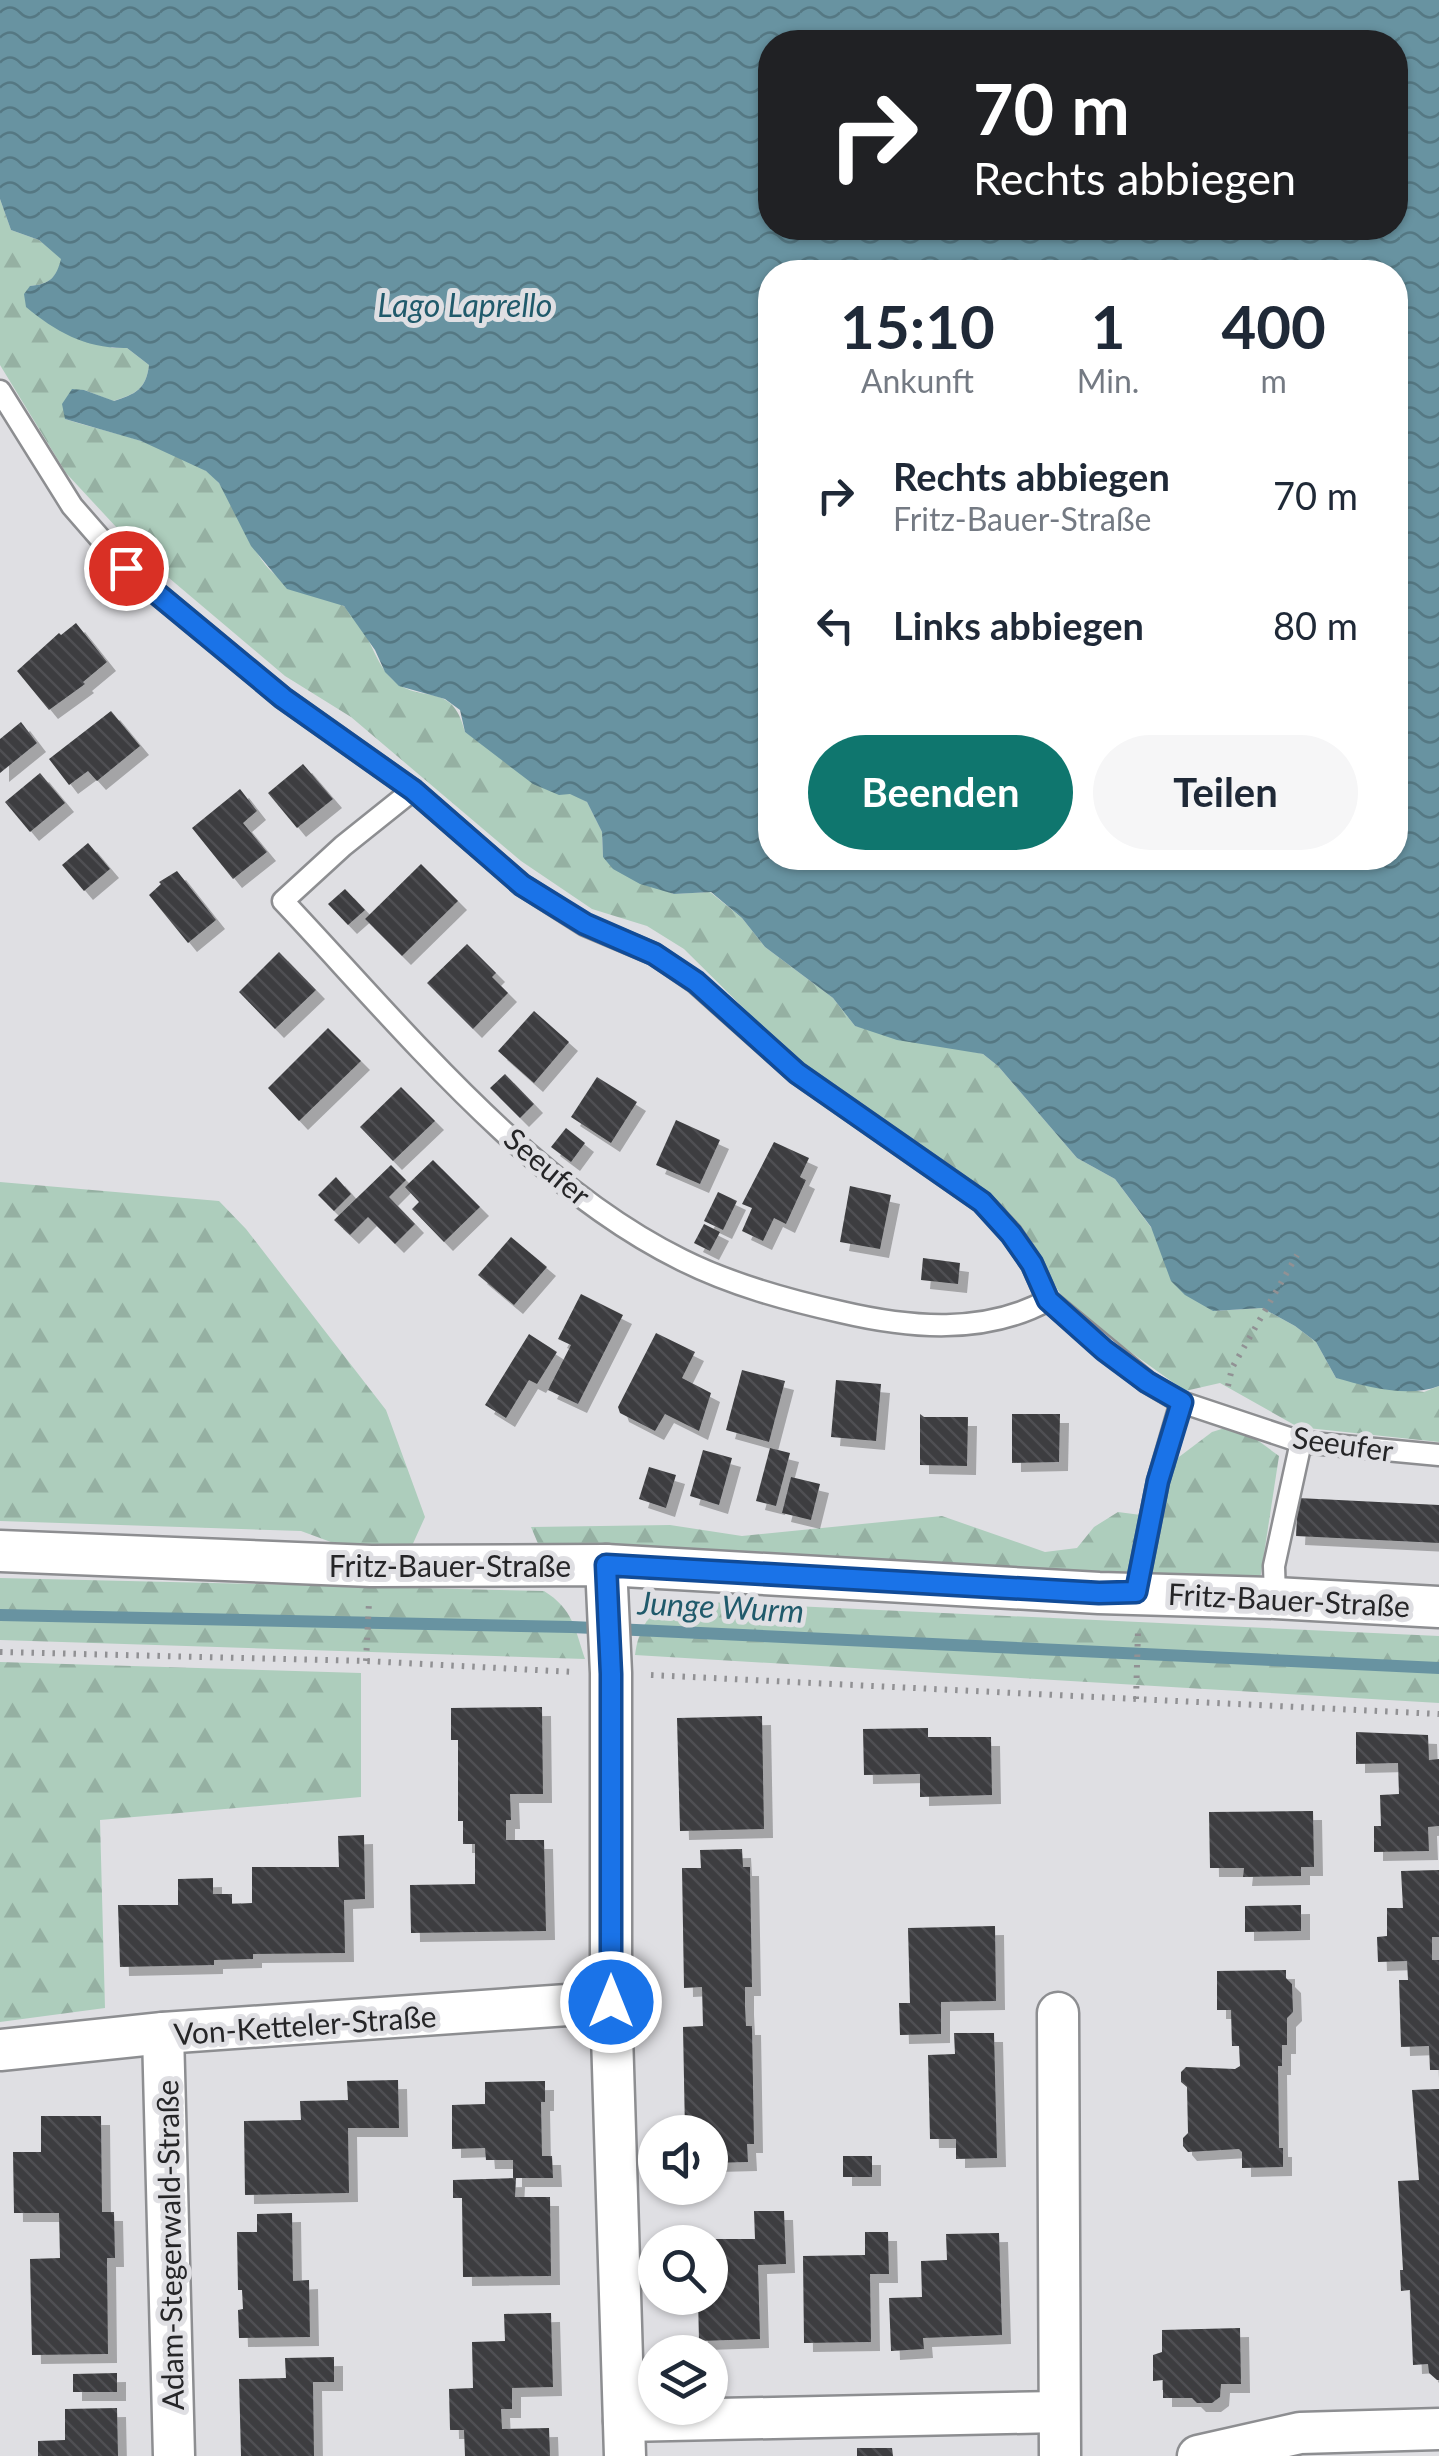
<!DOCTYPE html>
<html lang="de">
<head>
<meta charset="utf-8">
<style>
  :root { --surface:#fff; --page:#f6f6f7; --text:#1f2937; --muted:#747a83; --accent:#0f766e }
  body { margin:0; font-family:Lato,sans-serif; background:var(--page); color:var(--text); height:100vh; display:flex; flex-direction:column; font-size:38px; white-space:nowrap }
  * { box-sizing:border-box; margin:0 }
  p { font-size:32px; color:var(--muted) }
  .icon { flex:none; width:55px; height:55px; fill:none; stroke:currentColor; stroke-width:2; stroke-linecap:round; stroke-linejoin:round }
  .map { position:relative; flex:1; overflow:hidden }
  .details { position:absolute; left:758px; top:260px; width:650px; height:610px; display:flex; flex-direction:column; background:var(--surface); border-radius:40px; box-shadow:0 2px 8px #0004 }
  .details>* { flex:none }
  .banner { position:absolute; left:758px; top:30px; width:650px; height:210px; border-radius:40px; box-shadow:0 2px 8px #0004; background:#202124; color:#fff; overflow:hidden }
  .buttons { position:absolute; left:638px; top:2115px; display:grid; gap:20px }
  .buttons a { display:grid; place-items:center; width:90px; height:90px; border-radius:50%; background:var(--surface); box-shadow:0 2px 8px #0004; font-size:50px }
  .pin { position:absolute; display:grid; place-items:center; width:85px; height:85px; color:#fff; margin:-42px; border:5px solid #fff; border-radius:50%; box-shadow:0 2px 10px #0007 }
  .me { position:absolute; width:110px; margin:-55px; rotate:0deg; stroke-linejoin:round; filter:drop-shadow(0 0 8px #0008) }
  .turn { display:flex; align-items:center; gap:35px; height:210px; padding:0 50px; font-size:45px }
  .turn .icon { width:130px; height:130px; stroke-width:2.5 }
  .turn b { display:block; font-size:70px; line-height:85px }
  .eta { display:flex; justify-content:space-evenly; align-items:center; height:170px; text-align:center }
  .eta b { font-size:60px; font-weight:700; line-height:70px }
  .button { display:flex; gap:20px; margin-top:auto; padding:20px 50px }
  .button a { flex:1; height:115px; border-radius:60px; background:var(--accent); color:#fff; font-size:40px; font-weight:700; line-height:115px; text-align:center }
  .button a+a { background:var(--page); color:var(--text) }
  ul { padding:0; list-style:none }
  li { display:flex; align-items:center; gap:30px; height:130px; padding:0 50px }
  li div { flex:1 }
  li b { display:block; font-size:38px }
  li em { font-style:normal }
  .map>svg:first-child { display:block }
</style>
</head>
<body>
<div class="map">
<svg width="1439" height="2456" viewBox="0 0 1439 2456">
  <defs>
    <pattern id="forest-firs" width="22" height="20" patternUnits="userSpaceOnUse" patternTransform="scale(2.5)"><rect width="22" height="20" fill="#adcdbc"/><path d="M5 1l3.5 6h-7zM16 11l3.5 6h-7z" fill="#95b0a2"/></pattern>
    <pattern id="water-waves" width="16" height="10" patternUnits="userSpaceOnUse" patternTransform="scale(2.5)"><rect width="16" height="10" fill="#6893a1"/><path d="M0 5q4-4 8 0t8 0" fill="none" stroke="#557883"/></pattern>
    <pattern id="building-back-hatch" width="6" height="6" patternUnits="userSpaceOnUse" patternTransform="scale(2.5)"><rect width="6" height="6" fill="#3c3d3f"/><path d="M-1 5l2 2M0 0l6 6M5-1l2 2" fill="none" stroke="#505052"/></pattern>
    <filter id="shadow"><feDropShadow dx="9" dy="9" stdDeviation="0" flood-color="#0004"/></filter>
  </defs>
  <rect width="100%" height="100%" fill="#dfdfe3"/>
  <!-- forest -->
  <g fill="url(#forest-firs)">
    <path d="M0,199L11,230L39,240L62,259C56,278 50,284 30,286L112,348H127L149,365C146,390 135,394 113,401L84,390L65,419C112,434 169,443 209,473C236,495 244,543 270,570C289,590 324,591 345,607C368,625 372,659 391,678C420,707 452,678 465,732L497,753L587,802L602,832L603,857L673,894L710,892L742,918L765,947L833,998L855,1026L983,1054L998,1066L1077,1158L1115,1179L1213,1311L1262,1308L1295,1326L1316,1342L1336,1378L1424,1392L1439,1386V1442L1298,1427L1220,1383L1185,1391L1069,1308L1042,1264L993,1199L914,1140L844,1096L787,1051L684,949L647,926L592,909L521,861L351,717L285,676L143,556L66,473L0,365Z"/>
    <polygon points="0,1182 219,1201 246,1229 386,1410 425,1517 411,1548 339,1545 301,1531 0,1521"/>
    <polygon points="1228,1427 1245,1431 1279,1456 1260,1580 1153,1575 1150,1554 1171,1463 1212,1432"/>
    <polygon points="1118,1512 1141,1515 1132,1573 838,1557 539,1546 531,1527 670,1525 742,1536 942,1516 1045,1552 1077,1548 1094,1527"/>
    <path d="M0,1578L544,1591C573,1609 575,1629 585,1659L0,1640Z"/>
    <path d="M686,1601L1439,1636V1703L635,1655C639,1623 653,1606 686,1601Z"/>
    <polygon points="0,1662 361,1673 361,1797 100,1820 105,2008 0,2022"/>
  </g>
  <!-- water -->
  <path fill="url(#water-waves)" fill-rule="evenodd" d="M0,0H1439V1386C1408,1398 1368,1387 1336,1378L1316,1342L1295,1326L1262,1308L1213,1311L1185,1295L1171,1281L1151,1227L1115,1179L1077,1158L998,1066L983,1054L897,1040L855,1026L833,998L765,947L742,918L711,892L674,894L640,884L613,869L603,857L602,832L587,802L570,794L559,795L533,784L465,732L460,710L445,699L399,686L385,672L375,650L344,606L287,589L251,546L219,483L206,471L141,441L65,419L62,404L72,389L84,390L114,401C135,394 146,390 149,365L127,348C87,349 56,332 26,307L24,294L30,286C50,284 56,278 61,259L39,240L11,230L0,199ZM770,42H1395V228H770ZM770,272H1395V858H770Z"/>
  <g fill="none" stroke-linecap="round" stroke-linejoin="round">
    <!-- stream -->
    <polyline stroke="#6893a1" stroke-width="12" points="0,1615 572,1627 1439,1668"/>
  </g>
  <!-- building -->
  <g fill="url(#building-back-hatch)" filter="url(#shadow)">
    <polygon points="76,623 107,662 83,682 85,684 49,710 17,671 59,633 61,635"/>
    <polygon points="111,711 140,746 97,781 88,771 69,785 49,759"/>
    <polygon points="21,722 37,743 0,773 0,739"/>
    <polygon points="303,764 333,799 297,828 268,793"/>
    <polygon points="40,773 65,803 30,832 5,802"/>
    <polygon points="240,789 257,811 243,823 267,852 233,879 192,828"/>
    <polygon points="88,843 110,869 84,891 62,865"/>
    <polygon points="421,864 458,901 402,956 365,919"/>
    <polygon points="177,871 216,920 188,943 149,895 161,884 159,882"/>
    <polygon points="345,889 365,910 348,925 328,904"/>
    <polygon points="467,944 496,973 492,977 508,993 473,1029 427,983"/>
    <polygon points="279,952 316,990 275,1029 239,992"/>
    <polygon points="534,1011 569,1042 534,1083 498,1051"/>
    <polygon points="328,1028 361,1061 299,1121 268,1088"/>
    <polygon points="505,1074 534,1104 520,1118 490,1088"/>
    <polygon points="597,1077 637,1102 611,1143 571,1117"/>
    <polygon points="401,1087 435,1121 393,1161 360,1127"/>
    <polygon points="676,1120 720,1140 700,1184 656,1165"/>
    <polygon points="566,1128 585,1143 571,1162 551,1147"/>
    <polygon points="774,1142 809,1158 800,1177 806,1180 786,1224 774,1218 763,1241 742,1231 752,1208 742,1204"/>
    <polygon points="433,1160 480,1207 444,1242 412,1209 419,1202 405,1187"/>
    <polygon points="391,1165 406,1180 389,1197 415,1224 395,1244 368,1217 350,1235 334,1220"/>
    <polygon points="336,1177 351,1194 334,1211 318,1195"/>
    <polygon points="850,1186 891,1195 880,1249 840,1242"/>
    <polygon points="718,1192 737,1201 723,1230 704,1221"/>
    <polygon points="704,1224 720,1232 710,1251 694,1243"/>
    <polygon points="511,1237 547,1267 514,1305 478,1275"/>
    <polygon points="923,1258 960,1263 958,1284 921,1280"/>
    <polygon points="581,1294 623,1315 578,1404 548,1390 571,1345 558,1339"/>
    <polygon points="656,1333 695,1352 682,1378 711,1393 699,1431 665,1414 655,1431 620,1413 618,1407"/>
    <polygon points="529,1334 557,1352 537,1384 529,1380 506,1418 485,1405"/>
    <polygon points="742,1370 785,1381 769,1442 726,1430"/>
    <polygon points="836,1380 881,1384 876,1441 831,1437"/>
    <polygon points="920,1414 924,1417 968,1417 967,1466 920,1465"/>
    <polygon points="1012,1414 1060,1414 1059,1462 1012,1463"/>
    <polygon points="770,1448 790,1453 776,1506 756,1501"/>
    <polygon points="703,1450 732,1458 719,1505 690,1496"/>
    <polygon points="649,1467 676,1475 666,1508 639,1499"/>
    <polygon points="791,1477 820,1484 811,1520 782,1513"/>
    <polygon points="1298,1498 1439,1505 1439,1543 1296,1536"/>
    <polygon points="542,1707 543,1794 510,1794 511,1820 506,1820 506,1840 544,1840 546,1931 411,1933 410,1885 475,1884 475,1844 463,1844 463,1821 458,1821 458,1740 451,1740 451,1708"/>
    <polygon points="762,1716 764,1829 680,1831 677,1718"/>
    <polygon points="928,1728 928,1737 991,1737 992,1795 920,1797 920,1774 864,1775 863,1729"/>
    <polygon points="1356,1732 1428,1735 1429,1760 1439,1759 1439,1826 1428,1827 1429,1851 1374,1852 1374,1826 1381,1826 1380,1795 1399,1794 1398,1763 1356,1764"/>
    <polygon points="1313,1811 1314,1867 1301,1867 1301,1876 1243,1877 1244,1868 1210,1868 1209,1812"/>
    <polygon points="364,1835 365,1899 344,1900 345,1953 253,1954 253,1959 214,1960 214,1965 120,1967 118,1905 178,1905 178,1879 213,1878 213,1894 232,1894 232,1904 252,1903 252,1867 339,1867 338,1836"/>
    <polygon points="742,1849 743,1867 750,1867 752,1987 745,1987 745,2006 746,2026 752,2026 754,2144 747,2144 748,2162 710,2163 710,2132 685,2132 683,2027 703,2026 702,1987 684,1988 682,1868 701,1868 700,1850"/>
    <polygon points="1439,1870 1439,1937 1432,1937 1432,1960 1439,1960 1439,2070 1430,2070 1429,2046 1401,2047 1399,1980 1408,1980 1407,1961 1378,1962 1377,1937 1387,1936 1387,1908 1403,1908 1401,1871"/>
    <polygon points="1301,1905 1301,1931 1245,1932 1245,1906"/>
    <polygon points="995,1926 996,2001 941,2002 941,2034 900,2035 899,2003 910,2003 908,1928"/>
    <polygon points="1286,1970 1286,1978 1292,1984 1293,2012 1287,2018 1287,2045 1282,2045 1282,2066 1278,2066 1279,2148 1283,2148 1283,2167 1242,2168 1242,2152 1239,2149 1188,2152 1183,2146 1183,2138 1188,2133 1187,2087 1181,2082 1181,2072 1186,2067 1235,2069 1240,2066 1239,2046 1232,2046 1231,2010 1217,2010 1217,1971"/>
    <polygon points="954,2033 994,2033 997,2158 956,2159 956,2139 930,2139 928,2055 955,2054"/>
    <polygon points="398,2080 399,2128 348,2128 349,2193 245,2195 244,2121 301,2120 300,2101 348,2100 347,2081"/>
    <polygon points="545,2081 545,2102 541,2102 542,2156 552,2156 553,2178 513,2178 513,2160 486,2160 485,2148 452,2149 452,2105 485,2104 485,2082"/>
    <polygon points="1439,2089 1439,2380 1437,2380 1429,2373 1428,2364 1413,2365 1410,2290 1401,2291 1400,2270 1403,2270 1398,2181 1419,2180 1412,2090"/>
    <polygon points="41,2116 101,2116 102,2212 114,2212 115,2258 107,2258 108,2354 32,2355 30,2259 60,2258 59,2213 14,2213 13,2152 41,2152"/>
    <rect x="843" y="2156" width="29" height="21"/>
    <polygon points="516,2178 515,2197 550,2197 551,2276 463,2277 462,2198 453,2198 453,2180"/>
    <polygon points="754,2211 784,2211 786,2264 758,2265 760,2339 699,2341 698,2298 710,2298 710,2239 755,2239"/>
    <polygon points="292,2213 293,2281 309,2280 310,2337 239,2338 238,2310 243,2309 242,2290 238,2290 237,2232 257,2232 257,2214"/>
    <polygon points="865,2232 888,2232 889,2274 870,2274 871,2342 804,2343 803,2256 865,2255"/>
    <polygon points="999,2233 1002,2335 923,2338 924,2349 891,2351 889,2298 922,2297 921,2261 947,2260 946,2234"/>
    <polygon points="551,2313 553,2387 512,2388 512,2409 501,2409 502,2429 549,2428 550,2456 465,2456 464,2430 450,2430 449,2389 473,2388 472,2342 505,2341 504,2314"/>
    <polygon points="1240,2328 1241,2384 1221,2384 1220,2397 1212,2403 1197,2403 1192,2398 1163,2398 1163,2380 1153,2381 1153,2355 1162,2352 1162,2330"/>
    <polygon points="334,2357 334,2382 313,2382 314,2456 241,2456 239,2379 286,2378 285,2358"/>
    <polygon points="117,2373 117,2392 73,2392 73,2374"/>
    <polygon points="117,2408 118,2456 38,2456 38,2441 65,2440 65,2409"/>
    <polygon points="857,2448 892,2448 893,2456 857,2456"/>
  </g>
  <g fill="none" stroke-linecap="round" stroke-linejoin="round">
    <defs>
      <g id="lane">
        <polyline points="0,391 72,506 126,568 283,698 413,790 522,885 585,925 654,954 695,982 797,1073 982,1202 1011,1233 1032,1264 1048,1300 1147,1382 1181,1402 1301,1442 1439,1455"/>
        <path d="M413,790L343,846L283,901C399,1024 529,1185 682,1260C732,1285 787,1300 841,1312C909,1328 985,1335 1048,1300"/>
        <polyline points="1136,1592 1158,1481 1181,1402"/>
        <polyline points="1275,1598 1274,1566 1301,1442"/>
      </g>
      <g id="street">
        <polyline points="0,1551 371,1566 606,1565 1099,1593 1275,1598 1439,1607"/>
        <polyline points="606,1565 611,1673 611,2002 625,2456"/>
        <polyline points="1058,2013 1060,2456"/>
        <polyline points="163,2033 174,2456"/>
        <polyline points="0,2050 163,2033 611,2002"/>
        <polyline points="624,2421 1058,2412"/>
        <polyline points="1198,2456 1300,2433 1439,2429"/>
      </g>
    </defs>
    <!-- lane casing -->
    <use href="#lane" stroke="#8d8e91" stroke-width="25"/>
    <!-- street casing -->
    <use href="#street" stroke="#8d8e91" stroke-width="45"/>
    <!-- path -->
    <g stroke="#919194" stroke-width="6" stroke-dasharray="2.5 8" stroke-linecap="butt">
      <polyline points="1228,1386 1232,1368 1297,1255"/>
      <polyline points="0,1652 366,1661 574,1672"/>
      <polyline points="366,1661 369,1602"/>
      <polyline points="651,1675 1439,1714"/>
      <polyline points="1136,1699 1138,1631"/>
    </g>
    <!-- lane -->
    <use href="#lane" stroke="#fff" stroke-width="20"/>
    <!-- street -->
    <use href="#street" stroke="#fff" stroke-width="40"/>
  </g>
  <g fill="none" stroke-linecap="round" stroke-linejoin="round">
    <defs>
      <polyline id="route" points="126,568 283,698 413,790 522,885 585,924 654,954 696,982 797,1073 982,1202 1011,1234 1032,1264 1048,1300 1104,1350 1147,1382 1182,1402 1158,1481 1136,1592 1099,1593 606,1565 611,1674 611,2002"/>
    </defs>
    <!-- route casing -->
    <use href="#route" stroke="#114b97" stroke-width="25"/>
    <!-- route -->
    <use href="#route" stroke="#1a73e8" stroke-width="18"/>
  </g>
  <g text-anchor="middle" dominant-baseline="central" stroke-width="10" stroke-linejoin="round" paint-order="stroke">
    <!-- street labels -->
    <g font-size="30" fill="#252527" stroke="#dfdfe3">
      <text transform="translate(548 1166) rotate(40)">Seeufer</text>
      <text transform="translate(1343 1443) rotate(8)">Seeufer</text>
      <text x="450" y="1565">Fritz-Bauer-Straße</text>
      <text transform="translate(1289 1599) rotate(3)">Fritz-Bauer-Straße</text>
      <text transform="translate(305 2024) rotate(-4)">Von-Ketteler-Straße</text>
      <text transform="translate(169 2245) rotate(-91)">Adam-Stegerwald-Straße</text>
    </g>
    <!-- water labels -->
    <g font-size="32" font-style="italic" fill="#205a6b" stroke="#dfdfe3">
      <text x="465" y="304">Lago Laprello</text>
      <text transform="translate(721 1606) rotate(3)">Junge Wurm</text>
    </g>
  </g>
</svg>
<div class="buttons">
<a><svg class="icon" aria-label="sound" viewBox="0 0 24 24"><path d="M4 9h4l5-4v14l-5-4H4zM17 9q2 3 0 6"/></svg></a>
<a><svg class="icon" aria-label="search" viewBox="0 0 24 24"><circle cx="10" cy="10" r="6"/><path d="M15 15l6 6"/></svg></a>
<a><svg class="icon" aria-label="layers" viewBox="0 0 24 24"><path d="M12 4l9 5-9 5-9-5zM3 14l9 5 9-5"/></svg></a>
</div>
<div class="pin" style="left:126px;top:568px;background:#d93025"><svg class="icon" aria-label="arrive" viewBox="0 0 24 24"><path d="M6 21V4h12l-3 4 3 4H6"/></svg></div>
<svg class="me" style="left:611px;top:2002px" viewBox="-20 -20 40 40"><circle r="17" fill="#1a73e8" stroke="#fff" stroke-width="3"/><path d="M0-11L8 9 0 5-8 9z" fill="#fff"/></svg>
<div class="banner">
<div class="turn"><svg class="icon" aria-label="right" viewBox="0 0 24 24"><path d="M7 20v-9h11M14 6l5 5-5 5"/></svg><div><b>70 m</b>Rechts abbiegen</div></div>
</div>
<section class="details">
<div class="eta">
<div><b>15:10</b><p>Ankunft</p></div>
<div><b>1</b><p>Min.</p></div>
<div><b>400</b><p>m</p></div>
</div>
<ul>
<li><svg class="icon" aria-label="right" viewBox="0 0 24 24"><path d="M7 20v-9h11M14 6l5 5-5 5"/></svg><div><b>Rechts abbiegen</b><p>Fritz-Bauer-Straße</p></div><em>70 m</em></li>
<li><svg class="icon" aria-label="left" viewBox="0 0 24 24"><path d="M17 20v-9H6M10 6l-5 5 5 5"/></svg><div><b>Links abbiegen</b></div><em>80 m</em></li>
</ul>
<div class="button"><a>Beenden</a><a>Teilen</a></div>
</section>
</div>
</body>
</html>
